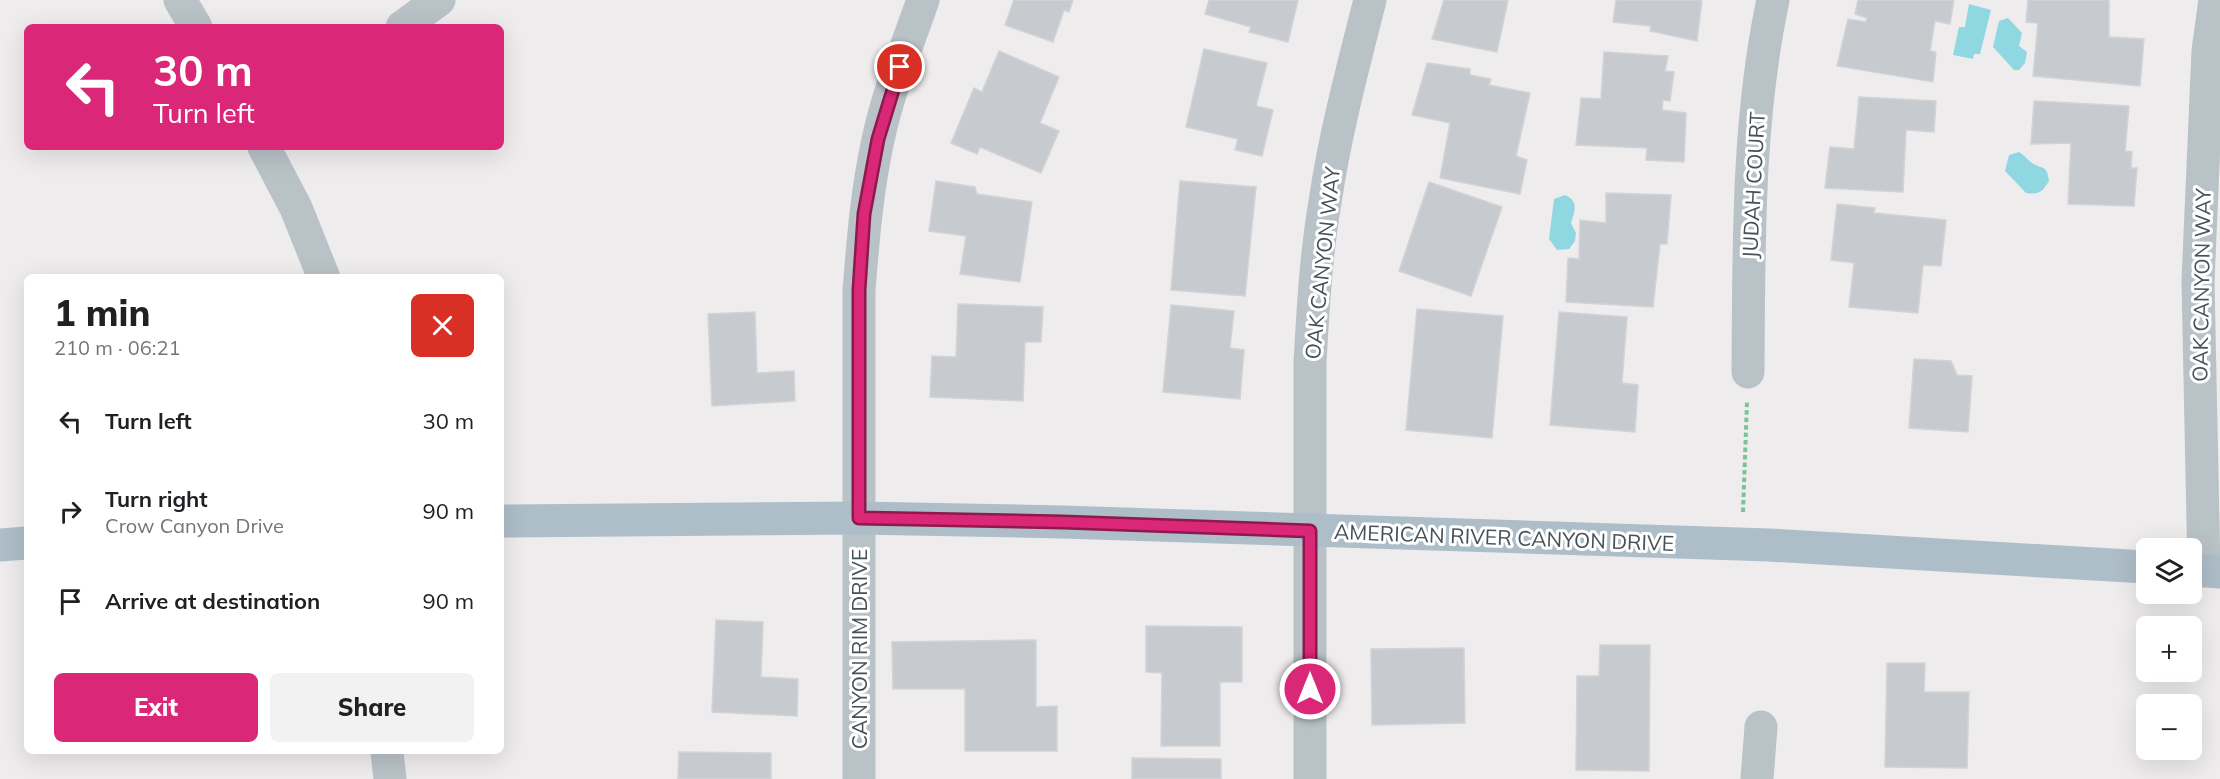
<!DOCTYPE html>
<html lang="en">
<head>
<meta charset="utf-8">
<style>
  :root { --surface:#fff; --page:#f2f2f2; --text:#202124; --muted:#757577; --accent:#db2777 }
  body { margin:0; font-family:Mulish,sans-serif; background:var(--page); color:var(--text); height:100vh; display:flex; flex-direction:column; font-size:22px; white-space:nowrap }
  * { box-sizing:border-box; margin:0 }
  p { font-size:20px; color:var(--muted) }
  .icon { flex:none; width:33px; height:33px; fill:none; stroke:currentColor; stroke-width:2; stroke-linecap:round; stroke-linejoin:round }
  .map { position:relative; flex:1; overflow:hidden }
  .details { position:absolute; left:24px; top:274px; width:480px; height:480px; display:flex; flex-direction:column; background:var(--surface); border-radius:9px; box-shadow:0 6px 24px #0002 }
  .details>* { flex:none }
  .banner { position:absolute; left:24px; top:24px; width:480px; height:126px; border-radius:9px; box-shadow:0 6px 24px #0002; background:#db2777; color:#fff; overflow:hidden }
  .fabs { position:absolute; left:2136px; top:538px; display:grid; gap:12px }
  .fabs a { display:grid; place-items:center; width:66px; height:66px; border-radius:9px; background:var(--surface); box-shadow:0 6px 24px #0002; font-size:30px }
  .pin { position:absolute; display:grid; place-items:center; width:51px; height:51px; color:#fff; margin:-26px; border:3px solid #fff; border-radius:50%; box-shadow:0 2px 6px #0007 }
  .me { position:absolute; width:66px; margin:-33px; rotate:0deg; stroke-linejoin:round; filter:drop-shadow(0 0 4px #0008) }
  .turn { display:flex; align-items:center; gap:21px; height:126px; padding:0 30px; font-size:27px }
  .turn .icon { width:78px; height:78px; stroke-width:2.5 }
  .turn b { display:block; font-size:42px; line-height:51px }
  .round { display:grid; place-items:center; flex:none; width:63px; height:63px; border-radius:9px; background:var(--page) }
  .headline { display:flex; align-items:center; justify-content:space-between; height:102px; padding:0 30px }
  h1 { font-size:36px; font-weight:800; line-height:45px }
  .button { display:flex; gap:12px; margin-top:auto; padding:12px 30px }
  .button a { flex:1; height:69px; border-radius:9px; background:var(--accent); color:#fff; font-size:24px; font-weight:800; line-height:69px; text-align:center }
  .button a+a { background:var(--page); color:var(--text) }
  ul { padding:0; list-style:none }
  li { display:flex; align-items:center; gap:18px; height:90px; padding:0 30px }
  li div { flex:1 }
  li b { display:block; font-size:22px }
  li em { font-style:normal }
  .map>svg:first-child { display:block }
</style>
</head>
<body>
<div class="map">
<svg width="2220" height="779" viewBox="0 0 2220 779">
  <rect width="100%" height="100%" fill="#efeced"/>
  <!-- water -->
  <g fill="#8fd8e2">
    <polygon points="1969,4 1991,10 1980,54 1974,54 1973,59 1953,55 1959,27 1965,27"/>
    <polygon points="2008,18 2022,33 2019,46 2027,52 2025,63 2019,70 2014,70 1993,47 1999,21"/>
    <path d="M2019,152C2024,155 2028,160 2032,163C2043,170 2047,164 2049,181C2042,192 2039,195 2026,193L2005,171L2009,155Z"/>
    <path d="M1565,195C1579,201 1575,211 1571,223L1576,233L1575,241L1569,249L1557,250L1549,239L1554,199Z"/>
  </g>
  <!-- building -->
  <g fill="#c7cacf" stroke="#d1d3d7" stroke-width="1.5">
    <polygon points="1014,0 1073,0 1069,12 1064,10 1053,42 1005,25"/>
    <polygon points="1209,0 1298,0 1288,42 1249,32 1251,27 1205,14"/>
    <polygon points="1444,0 1508,0 1497,52 1432,39"/>
    <polygon points="1616,0 1702,0 1697,41 1650,31 1651,26 1613,22"/>
    <polygon points="1858,0 1954,0 1950,24 1935,21 1930,51 1936,52 1933,82 1837,66 1848,19 1866,22 1867,18 1855,14"/>
    <polygon points="2028,0 2109,0 2109,37 2144,39 2140,86 2033,76 2038,23 2026,22"/>
    <polygon points="1204,49 1267,63 1256,106 1273,110 1262,156 1235,150 1238,139 1186,127"/>
    <polygon points="999,51 1059,77 1040,123 1059,131 1041,173 980,147 977,154 951,143 974,88 982,92"/>
    <polygon points="1604,52 1668,56 1665,71 1674,72 1670,101 1663,100 1662,110 1686,113 1684,162 1646,160 1647,148 1576,145 1581,98 1601,99"/>
    <polygon points="1427,63 1470,69 1470,75 1491,79 1489,85 1530,93 1516,156 1527,160 1520,194 1440,178 1450,123 1412,115"/>
    <polygon points="1859,97 1936,101 1934,132 1906,130 1903,192 1825,188 1830,147 1854,149"/>
    <polygon points="2034,101 2129,106 2125,151 2132,152 2131,168 2137,168 2134,206 2068,204 2071,143 2031,144"/>
    <polygon points="936,181 975,187 977,194 1032,202 1020,282 960,274 966,236 929,231"/>
    <polygon points="1180,181 1256,187 1245,296 1171,290"/>
    <polygon points="1429,182 1502,207 1471,296 1399,271"/>
    <polygon points="1606,193 1671,195 1667,244 1660,244 1653,307 1566,302 1568,258 1579,259 1580,220 1606,223"/>
    <polygon points="1837,204 1875,208 1874,213 1946,220 1941,266 1923,265 1918,313 1849,307 1854,263 1831,260"/>
    <polygon points="958,304 1043,307 1041,342 1025,342 1023,401 930,397 932,356 956,357"/>
    <polygon points="1171,305 1234,311 1230,348 1244,350 1240,399 1163,392"/>
    <polygon points="1417,309 1503,316 1492,438 1406,430"/>
    <polygon points="755,312 757,373 794,371 795,401 712,406 708,314"/>
    <polygon points="1559,312 1627,317 1622,383 1638,385 1635,432 1550,425"/>
    <polygon points="1914,359 1951,361 1957,375 1972,376 1968,432 1909,428"/>
    <polygon points="716,620 763,622 761,677 798,679 797,716 712,712"/>
    <polygon points="1146,626 1242,627 1242,682 1220,682 1220,746 1161,746 1162,673 1146,672"/>
    <polygon points="1036,640 1036,707 1057,706 1057,751 965,751 965,689 893,689 892,642"/>
    <polygon points="1600,645 1650,645 1649,771 1576,770 1577,676 1599,676"/>
    <polygon points="1464,648 1465,723 1372,725 1371,649"/>
    <polygon points="1887,663 1925,663 1924,692 1969,692 1967,768 1885,767"/>
    <polygon points="679,752 771,753 771,779 678,779"/>
    <polygon points="1132,758 1221,759 1221,779 1132,779"/>
  </g>
  <g fill="none" stroke-linecap="round" stroke-linejoin="round">
    <!-- path -->
    <polyline stroke="#7ac398" stroke-width="4" stroke-dasharray="4.5 3" stroke-linecap="butt" points="1743,512 1747,402"/>
    <!-- minor -->
    <g stroke="#b9c2c7" stroke-width="33">
      <polyline points="180,0 196,27"/>
      <polyline points="402,27 439,0"/>
      <polyline points="264,147 296,208 324,278"/>
      <path d="M1748,372C1749,248 1747,122 1773,0"/>
      <polyline points="2204,571 2198,281 2208,51 2215,0"/>
      <polyline points="387,752 390,779"/>
      <path d="M859,779V290C863,240 867,190 878,140C888,92 907,46 923,0"/>
      <path d="M1310,779V362C1313,309 1316,255 1325,202C1335,134 1353,67 1370,0"/>
      <polyline points="1757,779 1761,727"/>
    </g>
    <!-- major -->
    <g stroke="#aebec9" stroke-width="33">
      <polyline points="501,521 859,518 1063,522 1769,545 2146,567"/>
      <polyline points="0,545 27,543"/>
      <polyline points="2192,570 2220,572"/>
    </g>
  </g>
  <g fill="none" stroke-linecap="round" stroke-linejoin="round">
    <defs>
      <polyline id="route" points="900,67 878,139 864,214 859,290 859,518 1063,522 1310,531 1310,689"/>
    </defs>
    <!-- route casing -->
    <use href="#route" stroke="#8e194d" stroke-width="15"/>
    <!-- route -->
    <use href="#route" stroke="#db2777" stroke-width="10"/>
  </g>
  <g text-anchor="middle" dominant-baseline="central" stroke-width="6" stroke-linejoin="round" paint-order="stroke">
    <!-- street labels -->
    <g font-size="21" fill="#475157" stroke="#fff">
      <text transform="translate(1753 185) rotate(-87)">JUDAH COURT</text>
      <text transform="translate(1322 263) rotate(-84)">OAK CANYON WAY</text>
      <text transform="translate(2201 285) rotate(-89)">OAK CANYON WAY</text>
      <text transform="translate(1504 537) rotate(2)">AMERICAN RIVER CANYON DRIVE</text>
      <text transform="translate(859 649) rotate(-90)">CANYON RIM DRIVE</text>
    </g>
  </g>
</svg>
<div class="fabs">
<a><svg class="icon" aria-label="layers" viewBox="0 0 24 24"><path d="M12 4l9 5-9 5-9-5zM3 14l9 5 9-5"/></svg></a>
<a>+</a>
<a>−</a>
</div>
<div class="pin" style="left:900px;top:67px;background:#d93025"><svg class="icon" aria-label="arrive" viewBox="0 0 24 24"><path d="M6 21V4h12l-3 4 3 4H6"/></svg></div>
<svg class="me" style="left:1310px;top:689px" viewBox="-20 -20 40 40"><circle r="17" fill="#db2777" stroke="#fff" stroke-width="3"/><path d="M0-11L8 9 0 5-8 9z" fill="#fff"/></svg>
<div class="banner">
<div class="turn"><svg class="icon" aria-label="left" viewBox="0 0 24 24"><path d="M17 20v-9H6M10 6l-5 5 5 5"/></svg><div><b>30 m</b>Turn left</div></div>
</div>
<section class="details">
<div class="headline"><div><h1>1 min</h1><p>210 m · 06:21</p></div><a class="round" style="background:#d93025;color:#fff"><svg class="icon" aria-label="close" viewBox="0 0 24 24"><path d="M6 6l12 12M18 6L6 18"/></svg></a></div>
<ul>
<li><svg class="icon" aria-label="left" viewBox="0 0 24 24"><path d="M17 20v-9H6M10 6l-5 5 5 5"/></svg><div><b>Turn left</b></div><em>30 m</em></li>
<li><svg class="icon" aria-label="right" viewBox="0 0 24 24"><path d="M7 20v-9h11M14 6l5 5-5 5"/></svg><div><b>Turn right</b><p>Crow Canyon Drive</p></div><em>90 m</em></li>
<li><svg class="icon" aria-label="arrive" viewBox="0 0 24 24"><path d="M6 21V4h12l-3 4 3 4H6"/></svg><div><b>Arrive at destination</b></div><em>90 m</em></li>
</ul>
<div class="button"><a>Exit</a><a>Share</a></div>
</section>
</div>
</body>
</html>
